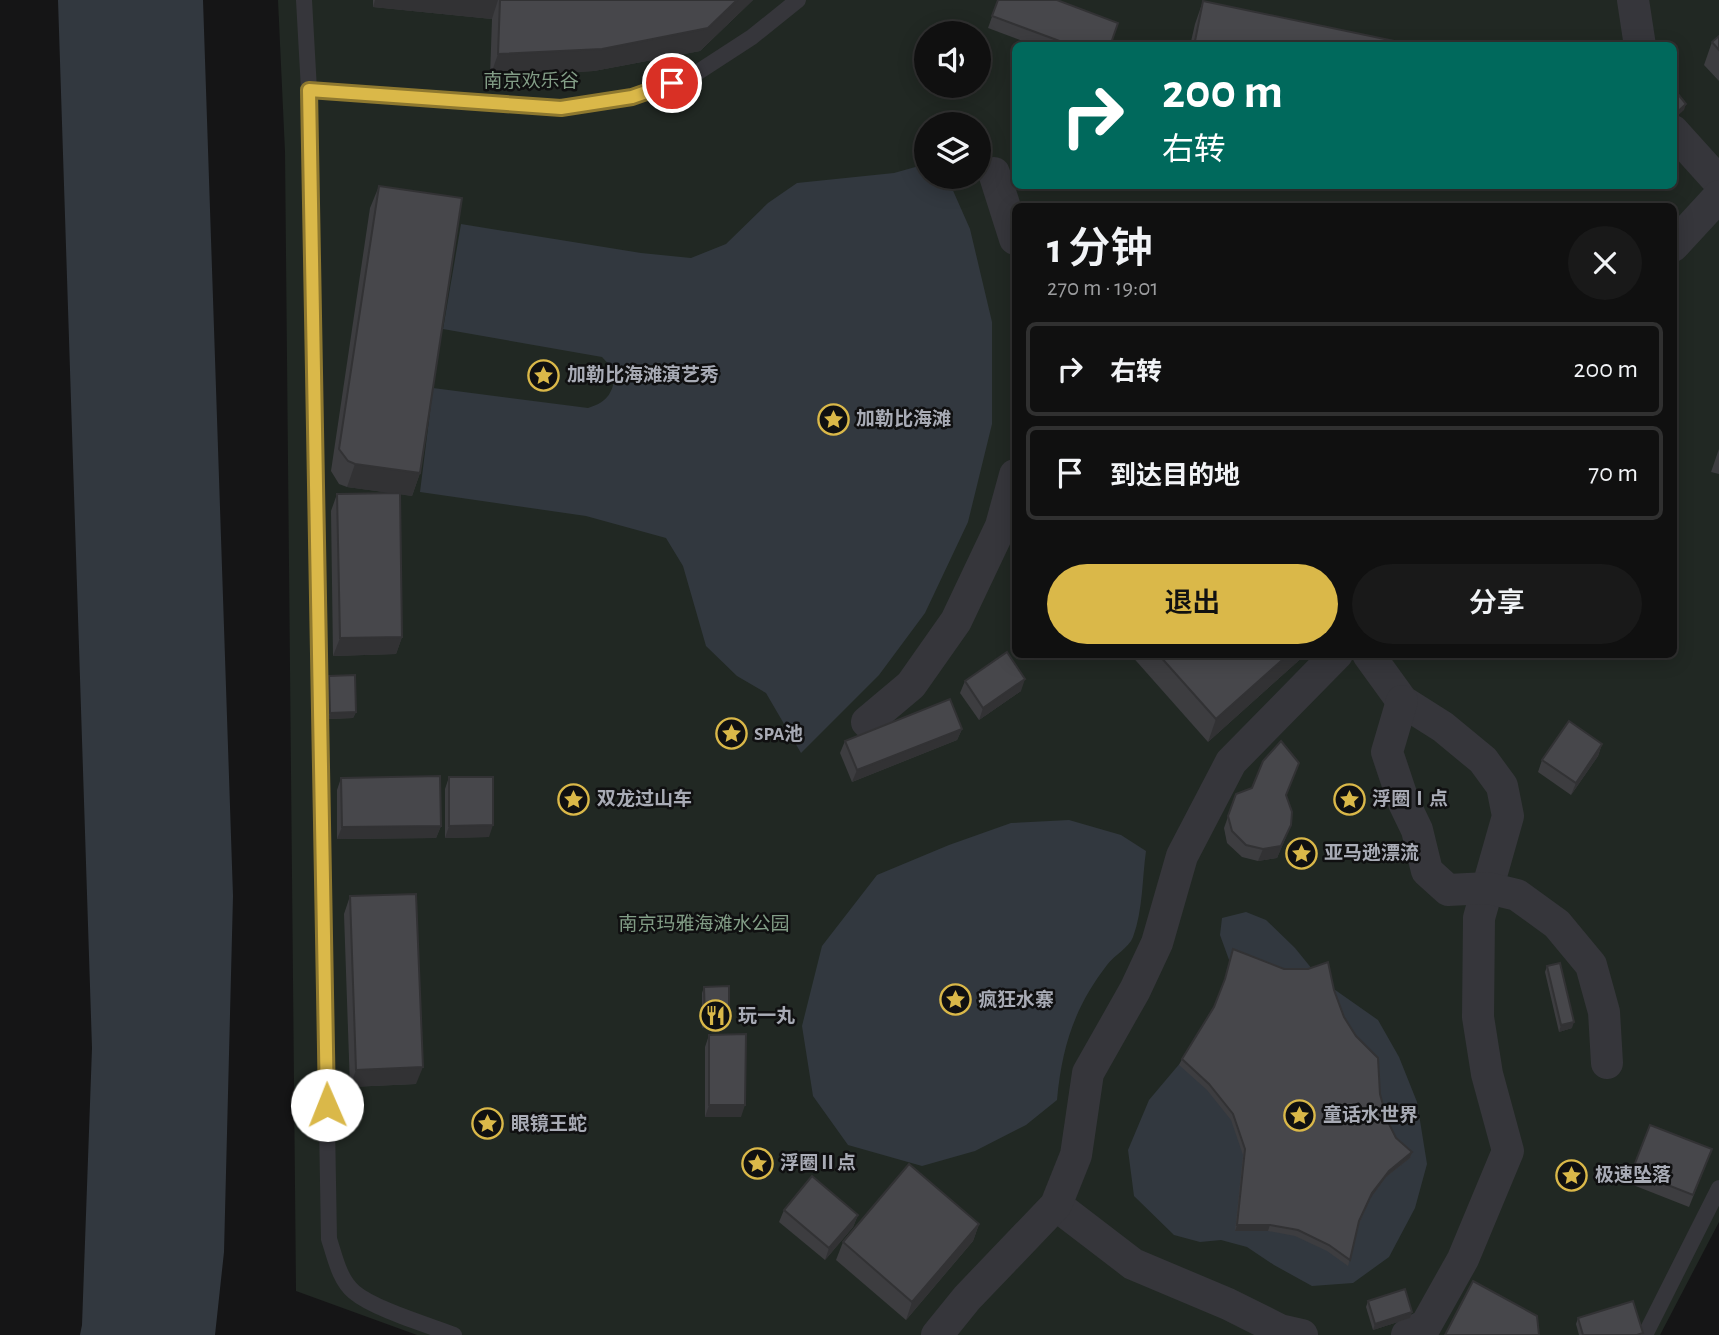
<!DOCTYPE html>
<html lang="zh">
<head>
<meta charset="utf-8">
<style>
  :root { --surface:#101010; --page:#191919; --text:#f1f3f6; --muted:#9c9d9f; --line:#303030; --accent:#dab849 }
  body { margin:0; font-family:"Alegreya Sans","Noto Sans SC",sans-serif; background:var(--page); color:var(--text); height:100vh; display:flex; flex-direction:column; font-size:26px; white-space:nowrap }
  * { box-sizing:border-box; margin:0 }
  p { font-size:23px; color:var(--muted) }
  .icon { flex:none; width:38px; height:38px; fill:none; stroke:currentColor; stroke-width:2; stroke-linecap:round; stroke-linejoin:round }
  .map { position:relative; flex:1; overflow:hidden }
  .panel { position:absolute; left:1012px; top:203px; width:665px; height:455px; display:flex; flex-direction:column; background:var(--surface); border-radius:10px; box-shadow:0 4px 18px #0003,0 0 0 2px var(--line) }
  .panel>* { flex:none }
  .guide { position:absolute; left:1012px; top:42px; width:665px; height:147px; border-radius:10px; box-shadow:0 4px 18px #0003,0 0 0 2px var(--line); background:#00695c; color:#fff; overflow:hidden }
  .controls { position:absolute; left:914px; top:21px; display:grid; gap:14px }
  .controls a { display:grid; place-items:center; width:77px; height:77px; border-radius:50%; background:var(--surface); box-shadow:0 4px 18px #0003,0 0 0 2px var(--line); font-size:35px }
  .pin { position:absolute; display:grid; place-items:center; width:60px; height:60px; color:#fff; margin:-30px; border:4px solid #fff; border-radius:50%; box-shadow:0 2px 7px #0007 }
  .me { position:absolute; width:77px; margin:-38px; rotate:359deg; stroke-linejoin:round; filter:drop-shadow(0 0 5px #0008) }
  .turn { display:flex; align-items:center; gap:24px; height:147px; padding:0 35px; font-size:32px }
  .turn .icon { width:91px; height:91px; stroke-width:2.5 }
  .turn b { display:block; font-size:49px; line-height:60px }
  .round { display:grid; place-items:center; flex:none; width:74px; height:74px; border-radius:37px; background:var(--page) }
  .overview { display:flex; align-items:center; justify-content:space-between; height:119px; padding:0 35px }
  h1 { font-size:42px; font-weight:600; line-height:52px }
  .button { display:flex; gap:14px; margin-top:auto; padding:14px 35px }
  .button a { flex:1; height:80px; border-radius:42px; background:var(--accent); color:#111; font-size:28px; font-weight:600; line-height:80px; text-align:center }
  .button a+a { background:var(--page); color:var(--text) }
  ul { padding:0; list-style:none }
  li { display:flex; align-items:center; gap:21px; height:94px; margin:0 14px 10px; padding:0 21px; border:4px solid var(--line); border-radius:10px }
  li div { flex:1 }
  li b { display:block; font-size:26px }
  li em { font-style:normal }
  .map>svg:first-child { display:block }
</style>
</head>
<body>
<div class="map">
<svg width="1719" height="1335" viewBox="0 0 1719 1335">
  <rect width="100%" height="100%" fill="#151516"/>
  <!-- green -->
  <path fill="#212823" fill-rule="evenodd" d="M278,0H1719V1222L1660,1335H417L296,1291L285,152ZM926,33H978V86H926ZM1015,46H1673V186H1015ZM926,124H978V177H926ZM1015,206H1673V654H1015Z"/>
  <!-- water -->
  <g fill="#32383f">
    <polygon points="58,0 203,0 233,896 224,1252 215,1335 80,1335 82,1325 92,1048"/>
    <path d="M926,164V177H947L970,229L992,322V424L968,522L925,613L879,675L801,753L766,693L737,676L706,646L683,566L666,538L586,516L420,492L433,388L588,408C608,402 614,392 615,371L602,357L443,329L461,224L641,253L691,258L726,244L768,203L797,183L894,173Z"/>
    <path d="M1069,820L1121,835L1146,851C1142,879 1143,910 1133,937C1129,948 1114,955 1107,965C1074,1008 1062,1047 1057,1100L1026,1125L975,1151L922,1166L848,1145L813,1096L802,1026L822,946L877,875L949,845L1011,823Z"/>
    <polygon points="1246,912 1266,920 1295,948 1321,980 1378,1020 1399,1057 1417,1102 1427,1164 1415,1208 1389,1257 1353,1283 1312,1286 1274,1265 1247,1247 1221,1240 1200,1242 1174,1235 1134,1196 1128,1150 1149,1100 1203,1036 1232,968 1220,935 1222,918"/>
  </g>
  <g fill="none" stroke-linecap="round" stroke-linejoin="round">
    <!-- lane -->
    <g stroke="#36363b" stroke-width="16">
      <path d="M304,0L309,90L329,1239C335,1257 339,1279 354,1292C374,1309 428,1325 454,1335"/>
      <polyline points="309,90 561,108 632,97 692,76 752,37 798,0"/>
      <polyline points="1645,1335 1719,1188"/>
    </g>
    <!-- street -->
    <g stroke="#36363b" stroke-width="32">
      <polyline points="1633,0 1640,46"/>
      <polyline points="1673,131 1719,182"/>
      <polyline points="994,173 1015,239"/>
      <polyline points="1673,246 1719,196"/>
      <polyline points="1368,654 1402,701 1443,727 1483,760 1502,786 1508,816 1479,918 1478,1017 1487,1074 1508,1151 1463,1259 1426,1325 1407,1335"/>
      <polyline points="1402,701 1387,752 1404,803 1417,830 1427,871 1448,890 1488,888 1517,895 1557,924 1591,965 1604,1012 1607,1063"/>
      <polyline points="867,722 911,685 956,621 1001,526 1015,475"/>
      <polyline points="1056,1205 1133,1264 1228,1304 1280,1330 1302,1335"/>
      <polyline points="937,1335 967,1298 1056,1205 1076,1155 1088,1073 1135,990 1157,943 1182,856 1231,762 1337,654"/>
    </g>
  </g>
  <!-- wall -->
  <g fill="#3d3d40">
    <polygon points="373,0 753,0 700,51 594,71 490,77 492,19 373,7"/>
    <polygon points="998,0 1110,46 1036,46 988,28"/>
    <polygon points="1203,1 1418,46 1190,46 1195,24"/>
    <polygon points="1719,36 1719,81 1704,65 1712,42"/>
    <polygon points="379,186 420,473 412,496 400,494 402,637 396,654 333,656 331,511 337,494 392,493 347,487 339,484 331,471 370,208"/>
    <polygon points="1647,186 1657,186 1651,191"/>
    <polygon points="1719,449 1719,474 1711,472"/>
    <polygon points="1130,654 1306,654 1208,742"/>
    <polygon points="329,676 356,712 353,718 328,719 326,682"/>
    <polygon points="965,681 1021,691 979,720 960,693"/>
    <polygon points="962,729 957,740 852,782 840,753 845,741"/>
    <polygon points="1602,744 1598,756 1571,795 1538,772 1542,760"/>
    <polygon points="449,777 489,837 445,838 445,789"/>
    <polygon points="341,778 441,826 436,838 337,839 337,790"/>
    <polygon points="1236,794 1286,796 1291,825 1277,858 1258,861 1242,857 1227,843 1224,828"/>
    <polygon points="350,896 416,1084 350,1087 344,914"/>
    <polygon points="1233,949 1334,990 1344,1017 1380,1094 1387,1120 1396,1138 1412,1152 1410,1158 1386,1177 1370,1199 1359,1224 1348,1266 1327,1251 1295,1236 1268,1231 1235,1231 1243,1155 1231,1120 1207,1090 1179,1065 1182,1059 1214,1007 1224,984"/>
    <polygon points="1547,966 1572,1028 1559,1032 1545,972"/>
    <polygon points="704,987 727,1027 702,1028 702,993"/>
    <polygon points="709,1035 741,1117 705,1117 705,1047"/>
    <polygon points="1650,1125 1712,1149 1689,1207 1628,1183"/>
    <polygon points="784,1210 858,1215 853,1227 825,1260 779,1222"/>
    <polygon points="979,1224 973,1241 906,1320 836,1260 843,1242"/>
    <polygon points="1368,1301 1410,1318 1373,1330 1366,1307"/>
    <polygon points="1578,1318 1643,1333 1642,1335 1579,1335 1576,1324"/>
  </g>
  <!-- shaded-wall -->
  <g fill="#323234">
    <polygon points="375,0 498,0 492,19 373,7"/>
    <polygon points="737,0 753,0 700,51 594,71 490,77 498,54"/>
    <polygon points="1686,104 1684,110 1673,120 1673,116"/>
    <polygon points="355,464 420,473 412,496 347,487"/>
    <polygon points="402,637 396,654 333,656 340,638"/>
    <polygon points="1289,654 1306,654 1208,742 1216,719"/>
    <polygon points="1025,679 1021,691 979,720 983,708"/>
    <polygon points="356,712 353,718 328,719 330,713"/>
    <polygon points="962,729 957,740 852,782 857,770"/>
    <polygon points="1602,744 1598,756 1571,795 1576,783"/>
    <polygon points="493,825 489,837 445,838 449,826"/>
    <polygon points="1291,825 1277,858 1258,861 1263,849"/>
    <polygon points="441,826 436,838 337,839 342,827"/>
    <polygon points="705,1021 729,1021 727,1027 702,1028"/>
    <polygon points="1574,1022 1572,1028 1559,1032 1561,1025"/>
    <polygon points="423,1067 416,1084 350,1087 356,1070"/>
    <polygon points="709,1105 745,1105 741,1117 705,1117"/>
    <polygon points="1412,1152 1410,1158 1386,1177 1370,1199 1357,1227 1372,1193 1389,1171"/>
    <polygon points="858,1215 853,1227 825,1260 829,1248"/>
    <polygon points="979,1224 973,1241 906,1320 912,1302"/>
    <polygon points="1237,1225 1270,1225 1268,1231 1235,1231"/>
    <polygon points="1412,1312 1410,1318 1373,1330 1375,1324"/>
  </g>
  <!-- building -->
  <g fill="#47474b" stroke="#323234" stroke-width="2">
    <polygon points="500,0 737,0 708,28 602,49 498,54"/>
    <polygon points="998,0 1057,0 1118,23 1110,46 1073,46 992,16"/>
    <polygon points="1203,1 1418,46 1194,46"/>
    <polygon points="1719,36 1719,50 1712,42"/>
    <polygon points="1673,88 1686,104 1673,116"/>
    <polygon points="1673,155 1677,159 1673,163"/>
    <polygon points="379,186 462,198 420,473 355,464 348,461 339,449"/>
    <polygon points="400,493 402,637 340,638 337,494"/>
    <polygon points="1007,652 1025,679 983,708 965,681"/>
    <polygon points="1158,654 1289,654 1216,719"/>
    <polygon points="355,675 356,712 330,713 329,676"/>
    <polygon points="950,699 962,729 857,770 845,741"/>
    <polygon points="1569,721 1602,744 1576,783 1542,760"/>
    <polygon points="1281,741 1299,763 1286,795 1292,812 1291,825 1281,846 1263,849 1246,845 1232,831 1228,816 1236,794 1252,788 1263,761"/>
    <polygon points="440,776 441,826 342,827 341,778"/>
    <polygon points="449,777 493,777 493,825 449,826"/>
    <polygon points="416,894 423,1067 356,1070 350,896"/>
    <polygon points="1233,949 1284,969 1308,969 1328,962 1334,990 1344,1017 1356,1036 1378,1058 1380,1094 1387,1120 1396,1138 1412,1152 1389,1171 1372,1193 1359,1221 1350,1260 1329,1245 1298,1230 1270,1225 1237,1225 1245,1149 1233,1114 1209,1084 1182,1059 1214,1007 1225,979"/>
    <polygon points="1560,963 1574,1022 1561,1025 1547,966"/>
    <polygon points="729,986 729,1021 705,1021 704,987"/>
    <polygon points="746,1034 745,1105 709,1105 709,1035"/>
    <polygon points="1650,1125 1712,1149 1693,1195 1632,1171"/>
    <polygon points="909,1164 979,1224 912,1302 843,1242"/>
    <polygon points="812,1176 858,1215 829,1248 784,1210"/>
    <polygon points="1473,1281 1537,1316 1539,1335 1445,1335"/>
    <polygon points="1405,1289 1412,1312 1375,1324 1368,1301"/>
    <polygon points="1633,1301 1643,1333 1637,1335 1583,1335 1578,1318"/>
  </g>
  <g fill="none" stroke-linecap="round" stroke-linejoin="round">
    <defs>
      <polyline id="route" points="327,1105 309,90 561,108 632,97 672,83"/>
    </defs>
    <!-- route casing -->
    <use href="#route" stroke="#8e782f" stroke-width="18"/>
    <!-- route -->
    <use href="#route" stroke="#dab849" stroke-width="12"/>
  </g>
  <!-- icons -->
  <defs>
    <symbol id="sight-ring" viewBox="-11 -11 22 22"><circle r="9.5" fill="#101011" stroke="#dab849" stroke-width="1.5"/><path d="M0-6L1.8-2.2L6-1.7L2.9 1.2L3.7 5.4L0 3.3L-3.7 5.4L-2.9 1.2L-6-1.7L-1.8-2.2Z" fill="#dab849"/></symbol>
    <symbol id="restaurant-ring" viewBox="-11 -11 22 22"><circle r="9.5" fill="#101011" stroke="#dab849" stroke-width="1.5"/><path d="M-5-6h1v4h1v-4h1v4h1v-4h1v5L-1.5 .5V6h-2V.5L-5-1ZM5-6V6H3V1.5H1.5Q1.5-4 5-6Z" fill="#dab849"/></symbol>
  </defs>
  <g fill-rule="evenodd">
    <use href="#sight-ring" x="526" y="358" width="35" height="35"/>
    <use href="#sight-ring" x="816" y="402" width="35" height="35"/>
    <use href="#sight-ring" x="714" y="716" width="35" height="35"/>
    <use href="#sight-ring" x="556" y="782" width="35" height="35"/>
    <use href="#sight-ring" x="1332" y="782" width="35" height="35"/>
    <use href="#sight-ring" x="1284" y="836" width="35" height="35"/>
    <use href="#sight-ring" x="938" y="982" width="35" height="35"/>
    <use href="#restaurant-ring" x="698" y="998" width="35" height="35"/>
    <use href="#sight-ring" x="1282" y="1098" width="35" height="35"/>
    <use href="#sight-ring" x="470" y="1106" width="35" height="35"/>
    <use href="#sight-ring" x="740" y="1146" width="35" height="35"/>
    <use href="#sight-ring" x="1554" y="1158" width="35" height="35"/>
  </g>
  <g text-anchor="middle" dominant-baseline="central" stroke-width="5" stroke-linejoin="round" paint-order="stroke">
    <!-- park labels -->
    <g font-size="19" fill="#829d86" stroke="#101011">
      <text x="531" y="81">南京欢乐谷</text>
      <text x="704" y="924">南京玛雅海滩水公园</text>
    </g>
    <!-- poi labels -->
    <g font-size="19" font-weight="bold" fill="#a8abb5" stroke="#101011" text-anchor="start">
      <text x="567" y="375">加勒比海滩演艺秀</text>
      <text x="856" y="419">加勒比海滩</text>
      <text x="754" y="734">SPA池</text>
      <text x="597" y="799">双龙过山车</text>
      <text x="1372" y="799">浮圈Ⅰ点</text>
      <text x="1324" y="853">亚马逊漂流</text>
      <text x="978" y="1000">疯狂水寨</text>
      <text x="738" y="1016">玩一丸</text>
      <text x="1323" y="1115">童话水世界</text>
      <text x="511" y="1124">眼镜王蛇</text>
      <text x="780" y="1163">浮圈Ⅱ点</text>
      <text x="1595" y="1175">极速坠落</text>
    </g>
  </g>
</svg>
<div class="controls">
<a><svg class="icon" aria-label="sound" viewBox="0 0 24 24"><path d="M4 9h4l5-4v14l-5-4H4zM17 9q2 3 0 6"/></svg></a>
<a><svg class="icon" aria-label="layers" viewBox="0 0 24 24"><path d="M12 4l9 5-9 5-9-5zM3 14l9 5 9-5"/></svg></a>
</div>
<div class="pin" style="left:672px;top:83px;background:#d93025"><svg class="icon" aria-label="arrive" viewBox="0 0 24 24"><path d="M6 21V4h12l-3 4 3 4H6"/></svg></div>
<svg class="me" style="left:327px;top:1105px" viewBox="-20 -20 40 40"><circle r="19" fill="#fff"/><path d="M0-13L10 11 0 6-10 11z" fill="#dab849"/></svg>
<div class="guide">
<div class="turn"><svg class="icon" aria-label="right" viewBox="0 0 24 24"><path d="M7 20v-9h11M14 6l5 5-5 5"/></svg><div><b>200 m</b>右转</div></div>
</div>
<section class="panel">
<div class="overview"><div><h1>1 分钟</h1><p>270 m · 19:01</p></div><a class="round"><svg class="icon" aria-label="close" viewBox="0 0 24 24"><path d="M6 6l12 12M18 6L6 18"/></svg></a></div>
<ul>
<li><svg class="icon" aria-label="right" viewBox="0 0 24 24"><path d="M7 20v-9h11M14 6l5 5-5 5"/></svg><div><b>右转</b></div><em>200 m</em></li>
<li><svg class="icon" aria-label="arrive" viewBox="0 0 24 24"><path d="M6 21V4h12l-3 4 3 4H6"/></svg><div><b>到达目的地</b></div><em>70 m</em></li>
</ul>
<div class="button"><a>退出</a><a>分享</a></div>
</section>
</div>
</body>
</html>
